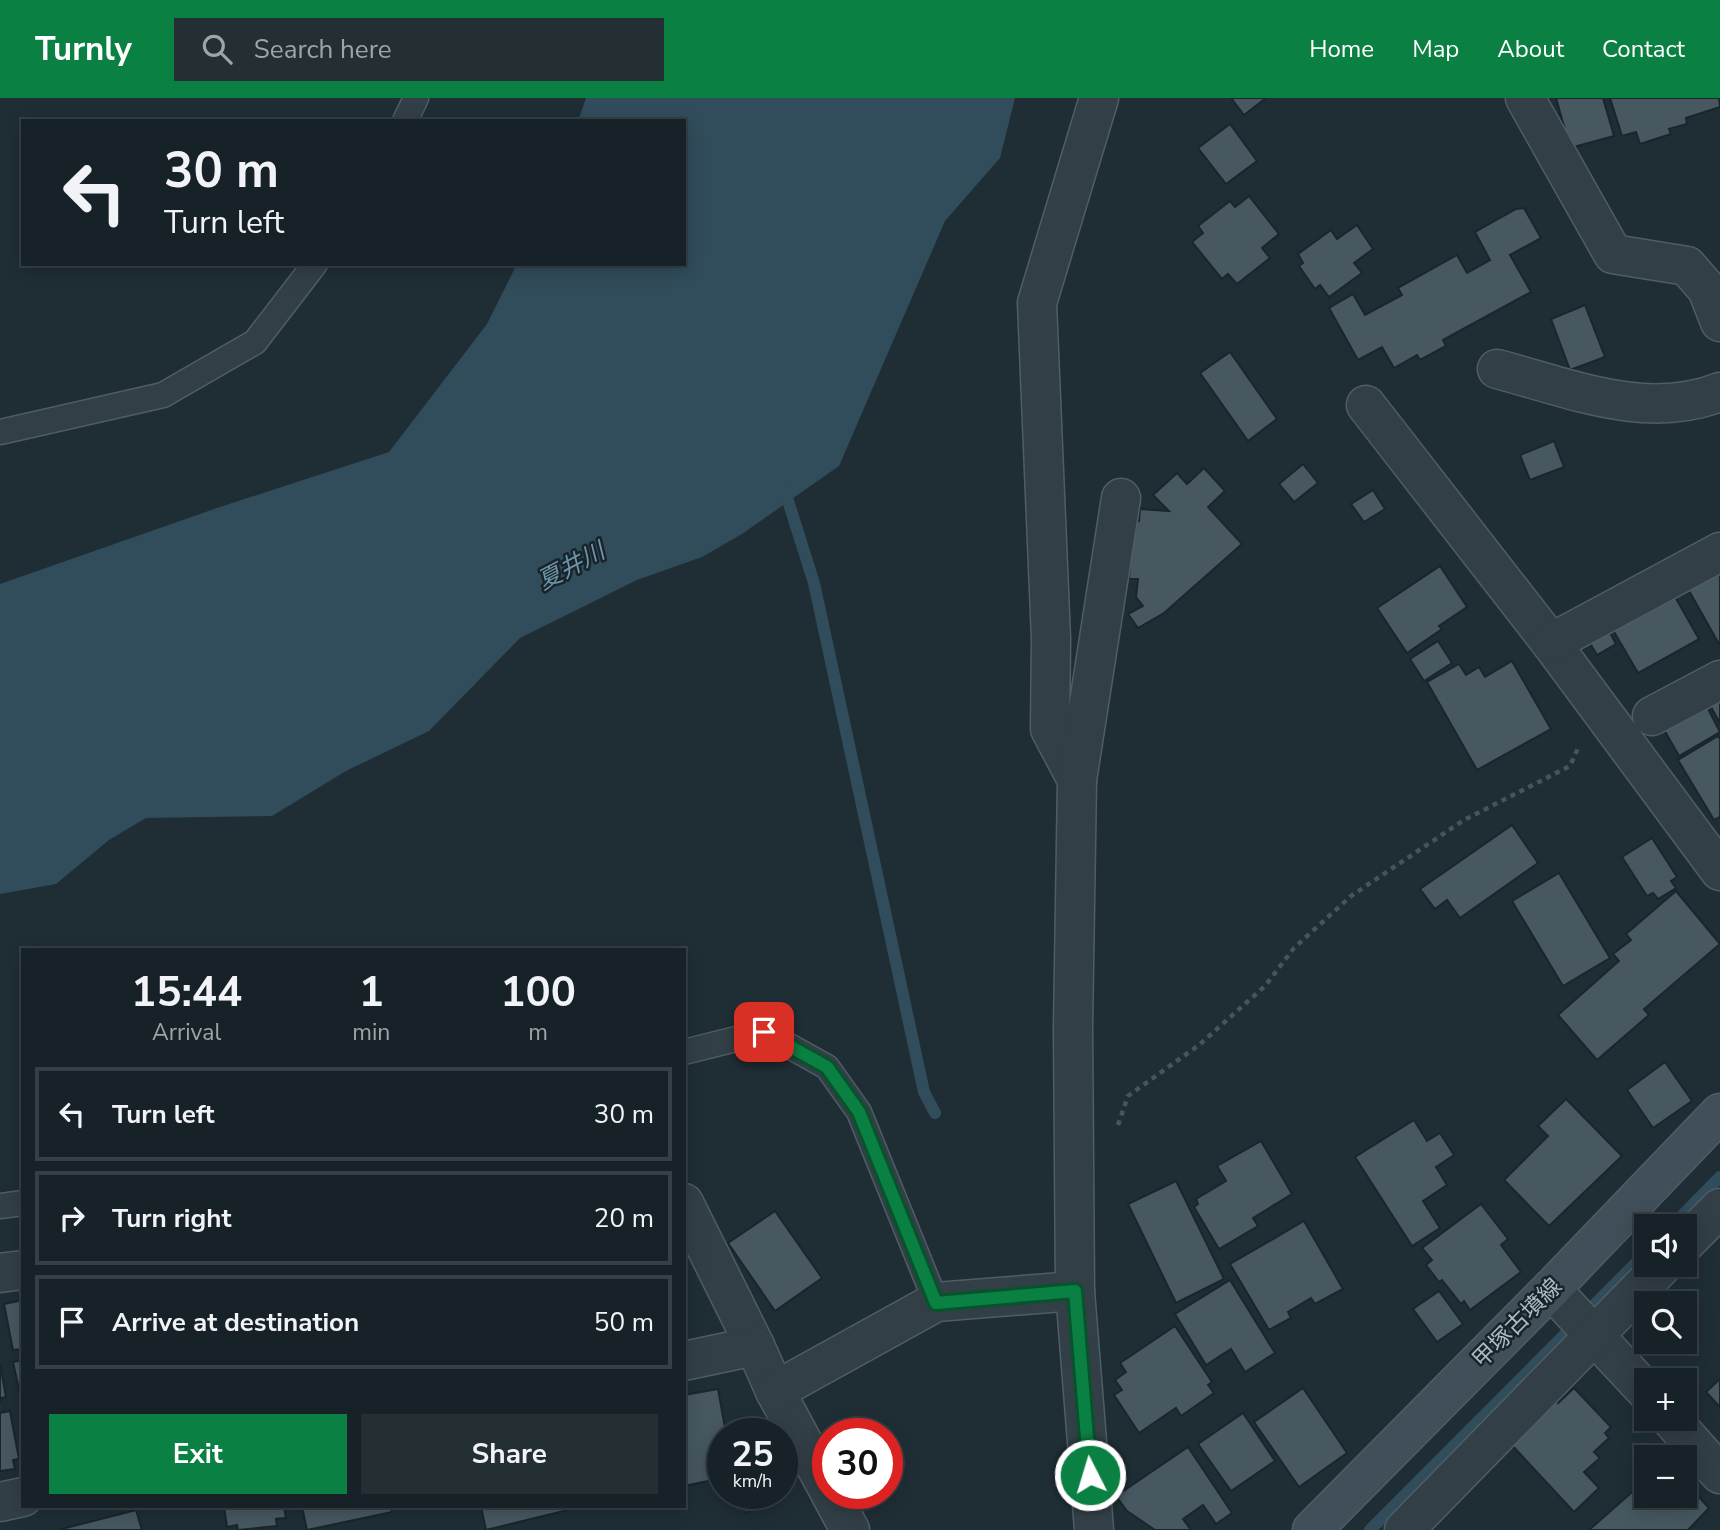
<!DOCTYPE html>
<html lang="en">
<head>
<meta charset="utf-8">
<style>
  :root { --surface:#172228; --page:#242f34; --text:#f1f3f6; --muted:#9ea4a8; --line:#363f45; --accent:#0b8043 }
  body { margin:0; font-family:"Nunito Sans","Noto Sans JP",sans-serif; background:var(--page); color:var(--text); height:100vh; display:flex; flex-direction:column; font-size:26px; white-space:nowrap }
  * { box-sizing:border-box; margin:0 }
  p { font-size:23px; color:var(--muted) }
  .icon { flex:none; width:38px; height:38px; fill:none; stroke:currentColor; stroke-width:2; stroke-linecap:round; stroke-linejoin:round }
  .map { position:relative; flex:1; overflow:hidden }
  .drawer { position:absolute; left:21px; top:850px; width:665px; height:560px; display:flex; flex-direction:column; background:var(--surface); border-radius:0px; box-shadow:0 4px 18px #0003,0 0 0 2px var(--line) }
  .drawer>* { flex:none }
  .banner { position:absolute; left:21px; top:21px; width:665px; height:147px; border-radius:0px; box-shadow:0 4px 18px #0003,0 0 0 2px var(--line); background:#172228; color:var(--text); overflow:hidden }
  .tools { position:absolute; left:1634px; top:1116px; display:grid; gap:14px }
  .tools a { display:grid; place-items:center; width:63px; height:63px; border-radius:0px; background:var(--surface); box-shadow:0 4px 18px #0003,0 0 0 2px var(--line); font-size:35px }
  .speed { position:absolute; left:707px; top:1320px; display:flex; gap:14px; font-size:35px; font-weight:700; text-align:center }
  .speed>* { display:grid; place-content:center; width:91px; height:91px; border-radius:50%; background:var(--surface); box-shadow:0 4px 18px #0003,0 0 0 2px var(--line); line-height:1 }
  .speed small { font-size:18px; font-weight:400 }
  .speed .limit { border:10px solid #d22; background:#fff; color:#111 }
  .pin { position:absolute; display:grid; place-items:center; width:60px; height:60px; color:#fff; margin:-30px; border-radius:14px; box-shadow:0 4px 10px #0006 }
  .me { position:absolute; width:77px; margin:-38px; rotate:355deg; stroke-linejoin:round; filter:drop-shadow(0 0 5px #0008) }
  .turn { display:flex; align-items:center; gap:24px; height:147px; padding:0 28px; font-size:32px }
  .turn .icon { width:91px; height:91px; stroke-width:2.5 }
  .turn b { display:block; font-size:49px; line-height:60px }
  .eta { display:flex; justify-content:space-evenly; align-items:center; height:119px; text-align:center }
  .eta b { font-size:42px; font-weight:700; line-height:49px }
  .primary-button { display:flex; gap:14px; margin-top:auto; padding:14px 28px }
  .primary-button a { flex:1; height:80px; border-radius:0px; background:var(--accent); color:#fff; font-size:28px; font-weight:700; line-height:80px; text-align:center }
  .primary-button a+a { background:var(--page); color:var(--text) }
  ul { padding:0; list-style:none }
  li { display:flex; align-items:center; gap:21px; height:94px; margin:0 14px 10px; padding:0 14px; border:4px solid var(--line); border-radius:0px }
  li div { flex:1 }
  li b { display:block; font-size:26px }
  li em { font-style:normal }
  header { display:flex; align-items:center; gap:42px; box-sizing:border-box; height:98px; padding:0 35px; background:var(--accent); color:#fff }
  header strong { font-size:33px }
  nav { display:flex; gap:38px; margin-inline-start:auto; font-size:24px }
  .search { width:490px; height:63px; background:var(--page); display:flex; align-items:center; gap:18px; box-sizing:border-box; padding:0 24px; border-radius:0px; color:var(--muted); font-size:26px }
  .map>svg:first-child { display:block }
</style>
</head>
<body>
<header>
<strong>Turnly</strong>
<div class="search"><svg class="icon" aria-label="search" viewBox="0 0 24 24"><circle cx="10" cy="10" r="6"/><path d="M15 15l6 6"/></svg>Search here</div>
<nav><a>Home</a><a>Map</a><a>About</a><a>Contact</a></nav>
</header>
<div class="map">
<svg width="1720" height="1432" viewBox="0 0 1720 1432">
  <rect width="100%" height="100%" fill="#1f2e35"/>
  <!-- water -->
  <polygon fill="#314c5b" points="586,0 1015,0 1000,60 945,123 839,368 742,436 702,459 637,482 520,540 429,633 346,673 272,718 146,720 109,742 56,786 0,796 0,486 217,410 389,354 487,226 517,166 684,166 684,23 578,23"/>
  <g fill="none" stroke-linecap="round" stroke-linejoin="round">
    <!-- stream -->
    <g stroke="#314c5b" stroke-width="12">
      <polyline points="783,387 814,485 924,994 935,1015"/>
      <polyline points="1671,1129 1720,1079"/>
      <polyline points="1370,1432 1647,1154"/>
    </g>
  </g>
  <!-- building -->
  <g fill="#475861" stroke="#1a262c" stroke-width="2">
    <polygon points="1231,0 1266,0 1244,17"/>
    <polygon points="1556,0 1603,0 1614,38 1570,50"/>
    <polygon points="1610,0 1719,0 1720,9 1686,20 1687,26 1669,31 1671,36 1640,46 1636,34 1622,38"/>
    <polygon points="1230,26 1257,63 1226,86 1198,50"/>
    <polygon points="1249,98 1279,136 1262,150 1270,160 1237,186 1228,176 1222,181 1192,144 1203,135 1198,128 1230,103 1235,109"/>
    <polygon points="1524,110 1541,140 1510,157 1531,194 1443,242 1446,248 1420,262 1417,257 1394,270 1382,249 1358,262 1329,210 1353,196 1365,217 1402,197 1398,190 1457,157 1467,175 1490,162 1475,134 1516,111"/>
    <polygon points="1357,127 1373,151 1354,165 1362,175 1329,199 1320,187 1315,191 1299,168 1303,165 1298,156 1331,132 1337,141"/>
    <polygon points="1585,207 1605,259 1570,272 1551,221"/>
    <polygon points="1230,254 1277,321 1248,343 1200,275"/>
    <polygon points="1554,343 1564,369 1530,382 1520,357"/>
    <polygon points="1303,366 1318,385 1294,404 1279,386"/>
    <polygon points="1204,370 1225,393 1208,409 1242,446 1164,515 1138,530 1128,516 1143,508 1136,499 1138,481 1129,481 1132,424 1139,423 1140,411 1169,413 1153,397 1177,375 1187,386"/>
    <polygon points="1373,392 1385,411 1364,424 1351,406"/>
    <polygon points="1440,468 1467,509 1439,528 1442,531 1407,555 1377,510"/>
    <polygon points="1720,472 1720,545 1719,546 1688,491"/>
    <polygon points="1674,497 1699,541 1638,575 1613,532"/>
    <polygon points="1608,531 1616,546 1597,557 1588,542"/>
    <polygon points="1438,543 1452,565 1424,583 1410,561"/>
    <polygon points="1512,563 1551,631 1477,672 1427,584 1459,566 1466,577 1479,569 1485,579"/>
    <polygon points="1720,595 1720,625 1707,602"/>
    <polygon points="1705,605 1720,634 1679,658 1663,630"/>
    <polygon points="1718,638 1720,641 1720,719 1714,722 1678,662"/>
    <polygon points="1512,727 1538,765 1460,820 1447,802 1435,811 1420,791"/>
    <polygon points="1652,740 1677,779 1671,783 1676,790 1658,801 1653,795 1647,798 1622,759"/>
    <polygon points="1559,775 1610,860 1563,888 1512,803"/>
    <polygon points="1676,793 1720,846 1644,911 1649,917 1597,962 1558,917 1619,863 1613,856 1631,842 1626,836"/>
    <polygon points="1665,964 1692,1003 1653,1030 1627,992"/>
    <polygon points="1566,1001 1622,1058 1549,1128 1504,1082 1548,1038 1538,1028"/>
    <polygon points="1414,1022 1427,1043 1440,1035 1454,1057 1436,1069 1447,1087 1423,1103 1440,1130 1412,1148 1355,1059"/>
    <polygon points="1261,1043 1292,1096 1253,1120 1258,1128 1219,1151 1194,1109 1198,1106 1196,1101 1226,1083 1217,1068"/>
    <polygon points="1176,1083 1224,1181 1176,1205 1128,1106"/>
    <polygon points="1481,1106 1508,1141 1501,1147 1521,1174 1470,1212 1464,1203 1461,1206 1442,1182 1439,1184 1426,1167 1432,1162 1422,1150"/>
    <polygon points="775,1113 822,1180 775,1213 728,1145"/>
    <polygon points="1304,1123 1343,1191 1315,1206 1311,1200 1288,1214 1291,1220 1269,1232 1230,1166"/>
    <polygon points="1230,1182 1275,1255 1245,1274 1231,1251 1206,1267 1175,1216"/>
    <polygon points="1439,1193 1463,1226 1437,1244 1413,1211"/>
    <polygon points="23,1202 23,1251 13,1252 4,1206"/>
    <polygon points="1175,1228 1212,1284 1208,1287 1214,1295 1181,1318 1176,1310 1139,1335 1114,1297 1122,1292 1115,1282 1126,1274 1120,1265"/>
    <polygon points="23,1262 23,1310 13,1264"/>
    <polygon points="0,1266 6,1299 1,1300 0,1305"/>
    <polygon points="1720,1281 1720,1309 1706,1294"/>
    <polygon points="1303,1290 1347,1355 1299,1389 1254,1324"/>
    <polygon points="1574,1290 1611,1329 1605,1335 1609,1340 1594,1354 1600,1360 1584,1374 1599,1390 1574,1414 1509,1344 1554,1301 1558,1305"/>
    <polygon points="718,1291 726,1335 723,1335 723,1380 684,1388 684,1297"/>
    <polygon points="10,1313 19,1361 13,1362 15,1371 0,1373 0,1315"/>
    <polygon points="1243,1315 1275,1363 1231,1393 1198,1346"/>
    <polygon points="1188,1349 1232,1415 1216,1426 1203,1407 1183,1421 1191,1432 1155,1432 1127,1413 1116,1398"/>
    <polygon points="1647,1381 1647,1398 1685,1398 1685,1384 1709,1410 1688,1432 1589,1432"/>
    <polygon points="782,1391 784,1395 746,1415 735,1395 782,1395"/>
    <polygon points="224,1409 284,1409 286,1420 276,1421 277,1428 238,1432 237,1427 227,1429"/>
    <polygon points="302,1409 391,1409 392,1414 307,1432"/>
    <polygon points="481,1409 568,1409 568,1412 486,1432"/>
    <polygon points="136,1412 142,1432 58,1432"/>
  </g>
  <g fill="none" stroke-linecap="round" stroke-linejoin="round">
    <defs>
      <g id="service">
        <polyline points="405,23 416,0"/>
        <polyline points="0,334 163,297 255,244 315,166"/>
        <polyline points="684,954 764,934 827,969 859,1014 936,1204"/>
        <polyline points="0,1108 23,1105"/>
      </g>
      <g id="minor">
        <polyline points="1525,0 1613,156 1687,168 1707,191 1720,224"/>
        <path d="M1497,271C1570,290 1646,323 1720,294"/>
        <polyline points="1366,307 1551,545 1720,773"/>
        <polyline points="1551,545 1720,454"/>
        <polyline points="1652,618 1720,582"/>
        <polyline points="1077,682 1050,631 1051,541 1037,205 1099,0"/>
        <polyline points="684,1105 755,1248"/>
        <polyline points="1685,1145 1720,1110"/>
        <polyline points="0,1175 23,1172"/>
        <polyline points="1551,1191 1647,1294"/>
        <polyline points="684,1263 755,1248 775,1293 828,1391"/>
        <polyline points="775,1293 936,1204 1075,1193"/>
        <polyline points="1671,1321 1720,1376"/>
        <polyline points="830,1395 850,1432"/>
        <polyline points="0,1404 23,1399"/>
        <polyline points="1094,1432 1075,1193 1073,930 1077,682 1121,400"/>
        <polyline points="1404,1432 1663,1167"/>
      </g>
      <polyline id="secondary" points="1312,1432 1551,1191 1720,1015"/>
    </defs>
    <!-- service casing -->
    <use href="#service" stroke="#505d64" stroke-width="27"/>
    <!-- minor casing -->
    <use href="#minor" stroke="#505d64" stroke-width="41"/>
    <!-- secondary casing -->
    <use href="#secondary" stroke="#505d64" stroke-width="41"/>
    <!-- path -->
    <polyline stroke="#425856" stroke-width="4.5" stroke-dasharray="5 5" stroke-linecap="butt" points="1118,1027 1128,998 1199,947 1265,888 1294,850 1351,798 1464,722 1570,668 1578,650"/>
    <!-- service -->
    <use href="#service" stroke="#323f46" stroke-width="24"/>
    <!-- minor -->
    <use href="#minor" stroke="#323f46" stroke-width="38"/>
    <!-- secondary -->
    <use href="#secondary" stroke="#404f59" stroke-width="38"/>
  </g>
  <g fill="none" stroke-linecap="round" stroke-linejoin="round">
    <defs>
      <polyline id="route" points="764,934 827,969 859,1014 936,1205 1075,1193 1090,1377"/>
    </defs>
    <!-- route casing -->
    <use href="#route" stroke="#07532c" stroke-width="18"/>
    <!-- route -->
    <use href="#route" stroke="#0b8043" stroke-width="12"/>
  </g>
  <g text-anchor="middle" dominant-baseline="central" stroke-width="5" stroke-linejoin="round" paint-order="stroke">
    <!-- street labels -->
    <g font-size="23" fill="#acbac3" stroke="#18242a">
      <text transform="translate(1517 1225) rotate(-45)">甲塚古墳線</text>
    </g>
    <!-- water labels -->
    <g font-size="24" font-style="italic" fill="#6d94a8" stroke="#18242a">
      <text transform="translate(571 468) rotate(-28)">夏井川</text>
    </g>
  </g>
</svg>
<div class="tools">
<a><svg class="icon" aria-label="sound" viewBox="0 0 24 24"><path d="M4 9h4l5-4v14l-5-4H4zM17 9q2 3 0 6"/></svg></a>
<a><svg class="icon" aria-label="search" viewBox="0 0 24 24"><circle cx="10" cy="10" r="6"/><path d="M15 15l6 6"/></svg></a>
<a>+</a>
<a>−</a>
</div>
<div class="speed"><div>25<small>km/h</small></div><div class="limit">30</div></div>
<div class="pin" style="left:764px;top:934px;background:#d93025"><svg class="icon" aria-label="arrive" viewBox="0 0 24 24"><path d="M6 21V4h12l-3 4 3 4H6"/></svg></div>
<svg class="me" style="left:1090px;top:1377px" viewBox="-20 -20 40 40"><circle r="17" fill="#0b8043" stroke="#fff" stroke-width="3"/><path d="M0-11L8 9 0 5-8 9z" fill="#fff"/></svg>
<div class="banner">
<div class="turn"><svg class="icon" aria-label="left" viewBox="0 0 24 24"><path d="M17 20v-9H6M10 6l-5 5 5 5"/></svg><div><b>30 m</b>Turn left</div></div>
</div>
<section class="drawer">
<div class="eta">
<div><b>15:44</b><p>Arrival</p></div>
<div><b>1</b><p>min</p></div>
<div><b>100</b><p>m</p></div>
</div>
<ul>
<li><svg class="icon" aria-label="left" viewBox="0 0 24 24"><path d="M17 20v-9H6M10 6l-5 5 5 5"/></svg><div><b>Turn left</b></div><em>30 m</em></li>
<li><svg class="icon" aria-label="right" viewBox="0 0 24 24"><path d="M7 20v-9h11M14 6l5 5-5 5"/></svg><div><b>Turn right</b></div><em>20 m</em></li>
<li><svg class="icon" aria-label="arrive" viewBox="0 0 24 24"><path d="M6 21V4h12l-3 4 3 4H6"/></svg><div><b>Arrive at destination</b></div><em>50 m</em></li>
</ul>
<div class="primary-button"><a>Exit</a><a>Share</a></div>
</section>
</div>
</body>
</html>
